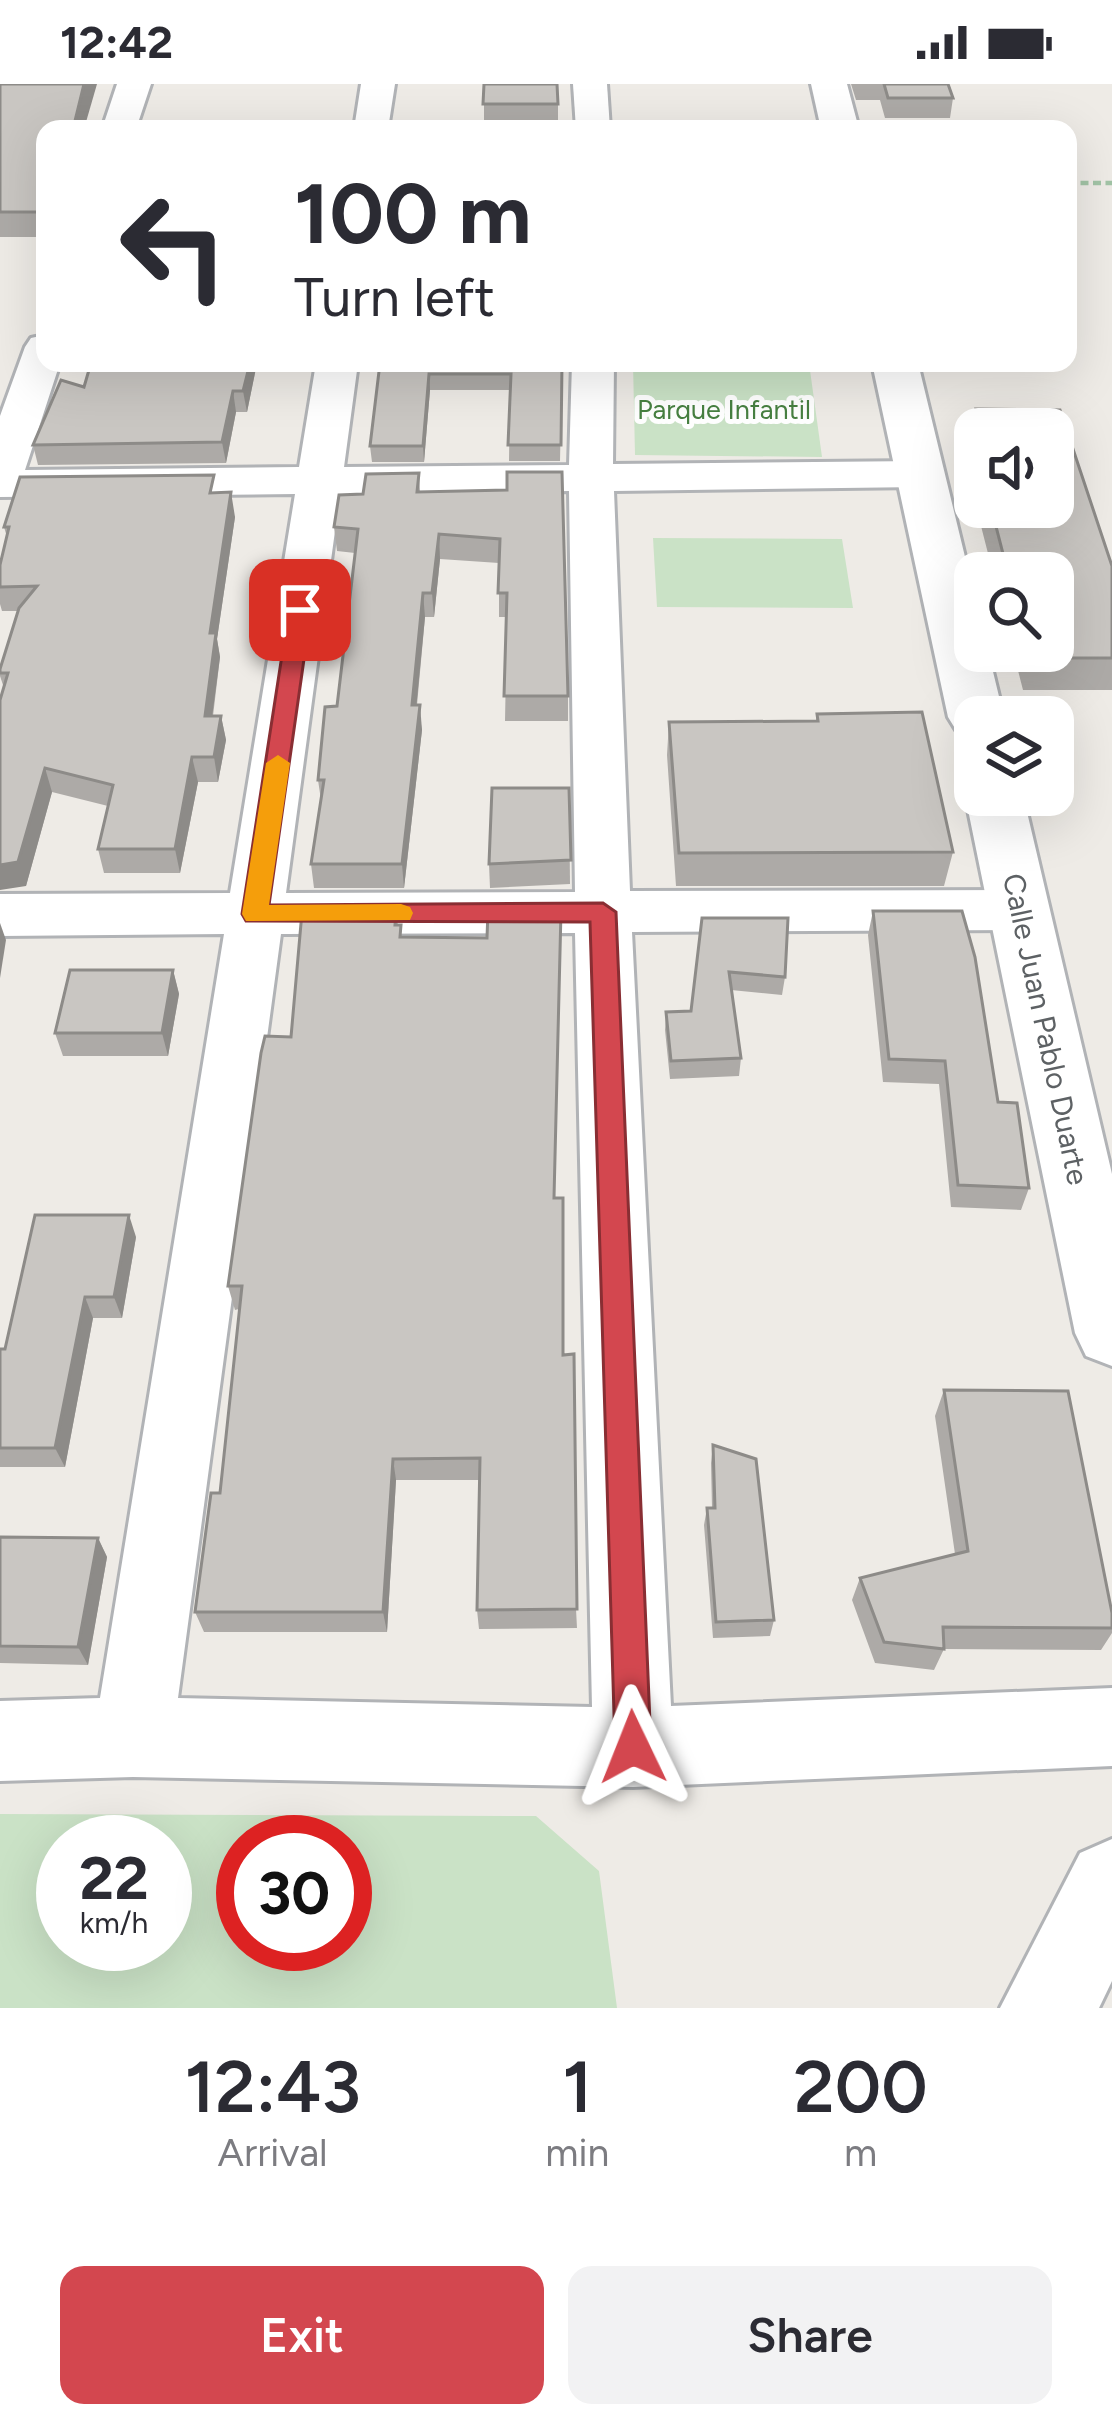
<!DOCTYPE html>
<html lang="en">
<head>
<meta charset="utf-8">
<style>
  :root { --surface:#fff; --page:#f2f2f3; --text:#2b2b33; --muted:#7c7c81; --accent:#d3474f }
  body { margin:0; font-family:Figtree,sans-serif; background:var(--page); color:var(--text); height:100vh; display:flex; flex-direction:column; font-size:45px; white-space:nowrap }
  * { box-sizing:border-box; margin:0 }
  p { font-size:39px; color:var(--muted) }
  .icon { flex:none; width:66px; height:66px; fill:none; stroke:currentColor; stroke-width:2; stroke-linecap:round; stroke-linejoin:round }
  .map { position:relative; height:1924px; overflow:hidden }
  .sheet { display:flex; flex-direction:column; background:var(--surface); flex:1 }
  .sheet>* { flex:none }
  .banner { position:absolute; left:36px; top:36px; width:1041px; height:252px; border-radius:24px; box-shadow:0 12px 48px #0002; background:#fff; color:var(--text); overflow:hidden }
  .tools { position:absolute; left:954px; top:324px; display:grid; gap:24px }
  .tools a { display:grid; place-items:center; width:120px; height:120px; border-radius:24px; background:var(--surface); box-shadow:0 12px 48px #0002; font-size:60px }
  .speed { position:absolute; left:36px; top:1731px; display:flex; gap:24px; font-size:60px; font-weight:700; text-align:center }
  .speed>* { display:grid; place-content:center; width:156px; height:156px; border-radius:50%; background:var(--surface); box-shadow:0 12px 48px #0002; line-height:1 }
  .speed small { font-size:30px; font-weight:400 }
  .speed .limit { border:18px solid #d22; background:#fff; color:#111 }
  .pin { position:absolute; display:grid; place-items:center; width:102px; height:102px; color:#fff; margin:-51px; border-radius:24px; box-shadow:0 6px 18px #0006 }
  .me { position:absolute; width:132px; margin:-66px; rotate:358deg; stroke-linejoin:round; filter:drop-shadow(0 0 9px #0008) }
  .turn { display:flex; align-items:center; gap:42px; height:252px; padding:0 60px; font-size:54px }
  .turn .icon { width:156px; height:156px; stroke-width:2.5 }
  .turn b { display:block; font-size:84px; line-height:102px }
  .eta { display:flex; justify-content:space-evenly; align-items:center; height:204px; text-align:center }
  .eta b { font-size:72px; font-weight:600; line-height:84px }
  .cta { display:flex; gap:24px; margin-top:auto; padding:24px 60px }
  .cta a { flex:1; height:138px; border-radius:24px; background:var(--accent); color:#fff; font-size:48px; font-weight:600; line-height:138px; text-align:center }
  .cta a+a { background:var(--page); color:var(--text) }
  .status { display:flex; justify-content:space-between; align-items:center; height:84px; padding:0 60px; background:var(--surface); direction:ltr }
  .status svg { height:33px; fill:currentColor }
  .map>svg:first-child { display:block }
</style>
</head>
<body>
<div class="status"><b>12:42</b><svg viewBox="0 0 49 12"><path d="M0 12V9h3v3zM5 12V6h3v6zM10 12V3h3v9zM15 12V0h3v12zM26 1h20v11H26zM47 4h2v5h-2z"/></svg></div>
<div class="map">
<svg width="1112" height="1924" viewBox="0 0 1112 1924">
  <rect width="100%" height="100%" fill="#eeebe6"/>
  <!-- green -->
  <g fill="#cae2c6" fill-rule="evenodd">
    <polygon points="633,279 809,279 822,373 635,371"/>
    <polygon points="653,454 842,455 853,524 657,523"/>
    <path d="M0,1730L536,1732L599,1787L617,1924H0ZM63,1758H165V1860H63ZM243,1758H345V1860H243Z"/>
  </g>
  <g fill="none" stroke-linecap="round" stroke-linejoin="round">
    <defs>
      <g id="minor">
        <polygon points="117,0 151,0 136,45 102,45"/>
        <polygon points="361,0 395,0 388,45 354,45"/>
        <polygon points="573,0 607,0 610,45 576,45"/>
        <path d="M45,251V279H60L25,386L299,383L316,279H358L344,383L569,381L572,279H614L613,380L921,377L937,381L943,390L937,399L921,403L614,407L630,807L1020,806L1040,812L1048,826L1040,840L1020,846L632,848L671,1622L1112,1604V1682L633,1703L133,1693L0,1697V1617L100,1614L224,850L0,852V810L230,809L295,410L0,413V332L25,263L31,254ZM569,407L575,808L286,809L340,410ZM575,849L592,1623L178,1614L281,850Z"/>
      </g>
      <g id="tertiary">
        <polygon points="811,0 847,0 859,45 821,45"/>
        <polygon points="872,279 918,279 975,514 975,567 988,567 1004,633 975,633 975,651 956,646 948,633"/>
        <polygon points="975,696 975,711 1023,711 1112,1090 1112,1282 1086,1272 1075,1249 965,711"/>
        <polygon points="1112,1755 1112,1897 1099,1924 1000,1924 1080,1769"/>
      </g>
    </defs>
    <!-- minor casing -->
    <use href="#minor" stroke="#b1b3b6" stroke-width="6"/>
    <!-- tertiary casing -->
    <use href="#tertiary" stroke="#b1b3b6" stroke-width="6"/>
    <!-- path -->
    <polyline stroke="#a2c4a6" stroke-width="4.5" stroke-dasharray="8 4.5" stroke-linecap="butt" points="1068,99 1112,99"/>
    <!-- minor -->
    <use href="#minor" fill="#fff" fill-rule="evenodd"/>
    <!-- tertiary -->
    <use href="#tertiary" fill="#fff" fill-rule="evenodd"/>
  </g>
  <!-- wall -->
  <g fill="#adaaa7">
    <polygon points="0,0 93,9 45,45 45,153 0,153"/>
    <polygon points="484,0 558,20 558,42 484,42"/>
    <polygon points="851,0 948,0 953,14 950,34 885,34 880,16 856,16"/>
    <polygon points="91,279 257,279 247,328 236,328 226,379 38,381 33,361 84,303"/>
    <polygon points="380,279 562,279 560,377 509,377 510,306 430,306 424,378 372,378 370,362"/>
    <polygon points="976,325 1060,326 1112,482 1112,606 1023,606 1013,567 1053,567 1053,489 993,489 981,442 985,423 1053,423 1053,345 975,345 975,378 969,357"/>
    <polygon points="419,389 420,408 507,406 568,612 568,637 505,637 507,533 499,533 499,479 440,475 434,533 425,533 417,621 422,646 404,804 314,804 311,780 321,716 318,696 337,622 355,469 337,467 334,443 363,410"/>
    <polygon points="217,409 235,433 217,555 220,573 213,632 221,632 226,656 218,698 198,698 180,789 104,789 98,765 108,722 52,708 26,802 4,604 0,592 0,585 18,527 2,527 0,520 0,481 7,453 4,443"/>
    <polygon points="817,630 953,768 944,802 676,802 667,671 669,638 816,637"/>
    <polygon points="569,704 570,800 490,804 489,780"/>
    <polygon points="873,827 998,1018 1029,1104 1021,1126 951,1123 939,1000 883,998 868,851"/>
    <polygon points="396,828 398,841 402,853 555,1114 577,1544 479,1545 477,1526 480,1396 396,1396 387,1548 204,1548 195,1528 220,1409 239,1225 235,1226 228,1202 291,953"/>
    <polygon points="702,834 785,893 782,911 731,906 741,974 739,992 670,995 665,946 666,928 691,927"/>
    <polygon points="173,886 179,910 168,972 63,972 55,949"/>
    <polygon points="136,1153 122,1234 93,1234 65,1383 0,1383 0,1265 5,1265"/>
    <polygon points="944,1306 1112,1529 1112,1549 1101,1566 944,1565 934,1586 875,1579 852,1516 860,1494 955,1470 935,1332"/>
    <polygon points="713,1361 774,1536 770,1552 713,1554 704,1441 707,1424 712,1424 711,1379"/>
    <polygon points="0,1453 98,1454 107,1473 88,1581 0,1579"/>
  </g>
  <!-- shaded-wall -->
  <g fill="#8d8b88">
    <polygon points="84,0 97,0 84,45 73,45"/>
    <polygon points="250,279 257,279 247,328 243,307"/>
    <polygon points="429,290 430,306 424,378 423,362"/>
    <polygon points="233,307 236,328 226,379 222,358"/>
    <polygon points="231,408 235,433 217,555 220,573 209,656 205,632 210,549"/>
    <polygon points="439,450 440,475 434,533 432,509"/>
    <polygon points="423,509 425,533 414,646 412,621"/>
    <polygon points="420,621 422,646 404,804 402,780"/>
    <polygon points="221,632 226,656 218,698 214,673"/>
    <polygon points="192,673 198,698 180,789 175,765"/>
    <polygon points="45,684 52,708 26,802 0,806 0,781"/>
    <polygon points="0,839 6,856 0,894"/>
    <polygon points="173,886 179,910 168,972 162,949"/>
    <polygon points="129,1131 136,1153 122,1234 114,1213"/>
    <polygon points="85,1213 93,1234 65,1383 55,1364"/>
    <polygon points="393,1375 396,1396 387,1548 383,1528"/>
    <polygon points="98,1454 107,1473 88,1581 78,1563"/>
  </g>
  <!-- building -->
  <g fill="#c9c6c2" stroke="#8d8b88" stroke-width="3">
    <polygon points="0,0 84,0 73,45 45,45 45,128 0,128"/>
    <polygon points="484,0 557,0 558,20 483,20"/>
    <polygon points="884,0 948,0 953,14 888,14"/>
    <polygon points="91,279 250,279 243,307 233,307 222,358 33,361 61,296 84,303"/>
    <polygon points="380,279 562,279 561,361 508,361 511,290 429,290 423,362 370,362"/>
    <polygon points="976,325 1060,326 1112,482 1112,574 1031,574 1029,567 1053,567 1053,489 1008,489 991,423 1053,423 1053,345 981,345"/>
    <polygon points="507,388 562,388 568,612 504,612 507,509 498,509 500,455 439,450 432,509 423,509 412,621 420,621 402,780 311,780 324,696 318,696 325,623 337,622 358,445 334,443 339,411 363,410 366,390 419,389 417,408 507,406"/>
    <polygon points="214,391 210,409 231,408 210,549 216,549 205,632 221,632 214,673 192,673 175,765 98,765 113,701 45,684 18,778 0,781 0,616 8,589 0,589 0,585 19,524 37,502 0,503 0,481 9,443 4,443 20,393"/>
    <polygon points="922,628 953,768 679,769 669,638 818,637 817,630"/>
    <polygon points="492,704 569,704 571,776 489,780"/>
    <polygon points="488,827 561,827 554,1114 563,1114 563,1271 574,1270 577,1525 477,1526 480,1374 393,1375 383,1528 195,1528 211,1409 220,1409 242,1202 228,1202 261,969 265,952 291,953 302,828 396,828 395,841 401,841 400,853 487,854"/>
    <polygon points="873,827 962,827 975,873 998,1018 1017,1019 1029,1104 958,1101 945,977 889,975"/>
    <polygon points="702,834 788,834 785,893 729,888 741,974 671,977 666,928 691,927"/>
    <polygon points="70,886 173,886 162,949 55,949"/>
    <polygon points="35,1131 129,1131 114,1213 85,1213 55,1364 0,1364 0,1265 5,1265"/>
    <polygon points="944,1306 1068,1307 1112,1529 1112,1544 943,1543 944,1565 884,1558 860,1494 968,1467"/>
    <polygon points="713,1361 756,1375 774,1536 716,1538 707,1424 715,1424"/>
    <polygon points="0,1453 98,1454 78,1563 0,1562"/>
  </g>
  <!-- route -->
  <polygon fill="#d3474f" stroke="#892e33" stroke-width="3" points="300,520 311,526 269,821 603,819 616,828 651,1663 646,1676 633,1681 620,1676 615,1663 590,838 246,837 242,830 289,526"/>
  <!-- slow -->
  <polygon fill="#f59e0b" points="278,671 290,679 269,821 401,820 410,823 413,829 410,836 246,837 242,830 266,679"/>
  <g text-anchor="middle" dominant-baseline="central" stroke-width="10" stroke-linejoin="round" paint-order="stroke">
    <!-- far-park labels -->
    <g font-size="27" fill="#478041" stroke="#fff">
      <text x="724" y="325">Parque Infantil</text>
    </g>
    <!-- street labels -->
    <g font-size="30" fill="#5d6164" stroke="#fff">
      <text transform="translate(1046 945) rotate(78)">Calle Juan Pablo Duarte</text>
    </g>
  </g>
</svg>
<div class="tools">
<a><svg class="icon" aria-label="sound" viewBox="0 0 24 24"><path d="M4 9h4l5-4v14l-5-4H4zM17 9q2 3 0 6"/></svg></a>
<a><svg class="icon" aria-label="search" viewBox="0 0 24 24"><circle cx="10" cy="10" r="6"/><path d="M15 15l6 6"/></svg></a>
<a><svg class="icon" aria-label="layers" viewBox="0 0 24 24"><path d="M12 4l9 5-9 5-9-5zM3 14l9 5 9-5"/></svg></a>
</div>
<div class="speed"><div>22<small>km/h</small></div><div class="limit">30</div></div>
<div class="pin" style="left:300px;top:526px;background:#d93025"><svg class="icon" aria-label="arrive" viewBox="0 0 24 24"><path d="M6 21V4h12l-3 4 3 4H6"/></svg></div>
<svg class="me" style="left:633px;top:1663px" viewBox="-20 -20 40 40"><path d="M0-17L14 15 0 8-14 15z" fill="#d3474f" stroke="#fff" stroke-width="4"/></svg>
<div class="banner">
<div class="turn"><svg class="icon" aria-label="left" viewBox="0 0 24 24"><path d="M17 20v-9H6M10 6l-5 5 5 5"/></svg><div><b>100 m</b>Turn left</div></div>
</div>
</div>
<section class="sheet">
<div class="eta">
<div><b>12:43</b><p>Arrival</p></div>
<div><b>1</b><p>min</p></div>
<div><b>200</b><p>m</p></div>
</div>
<div class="cta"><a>Exit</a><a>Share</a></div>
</section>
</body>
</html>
